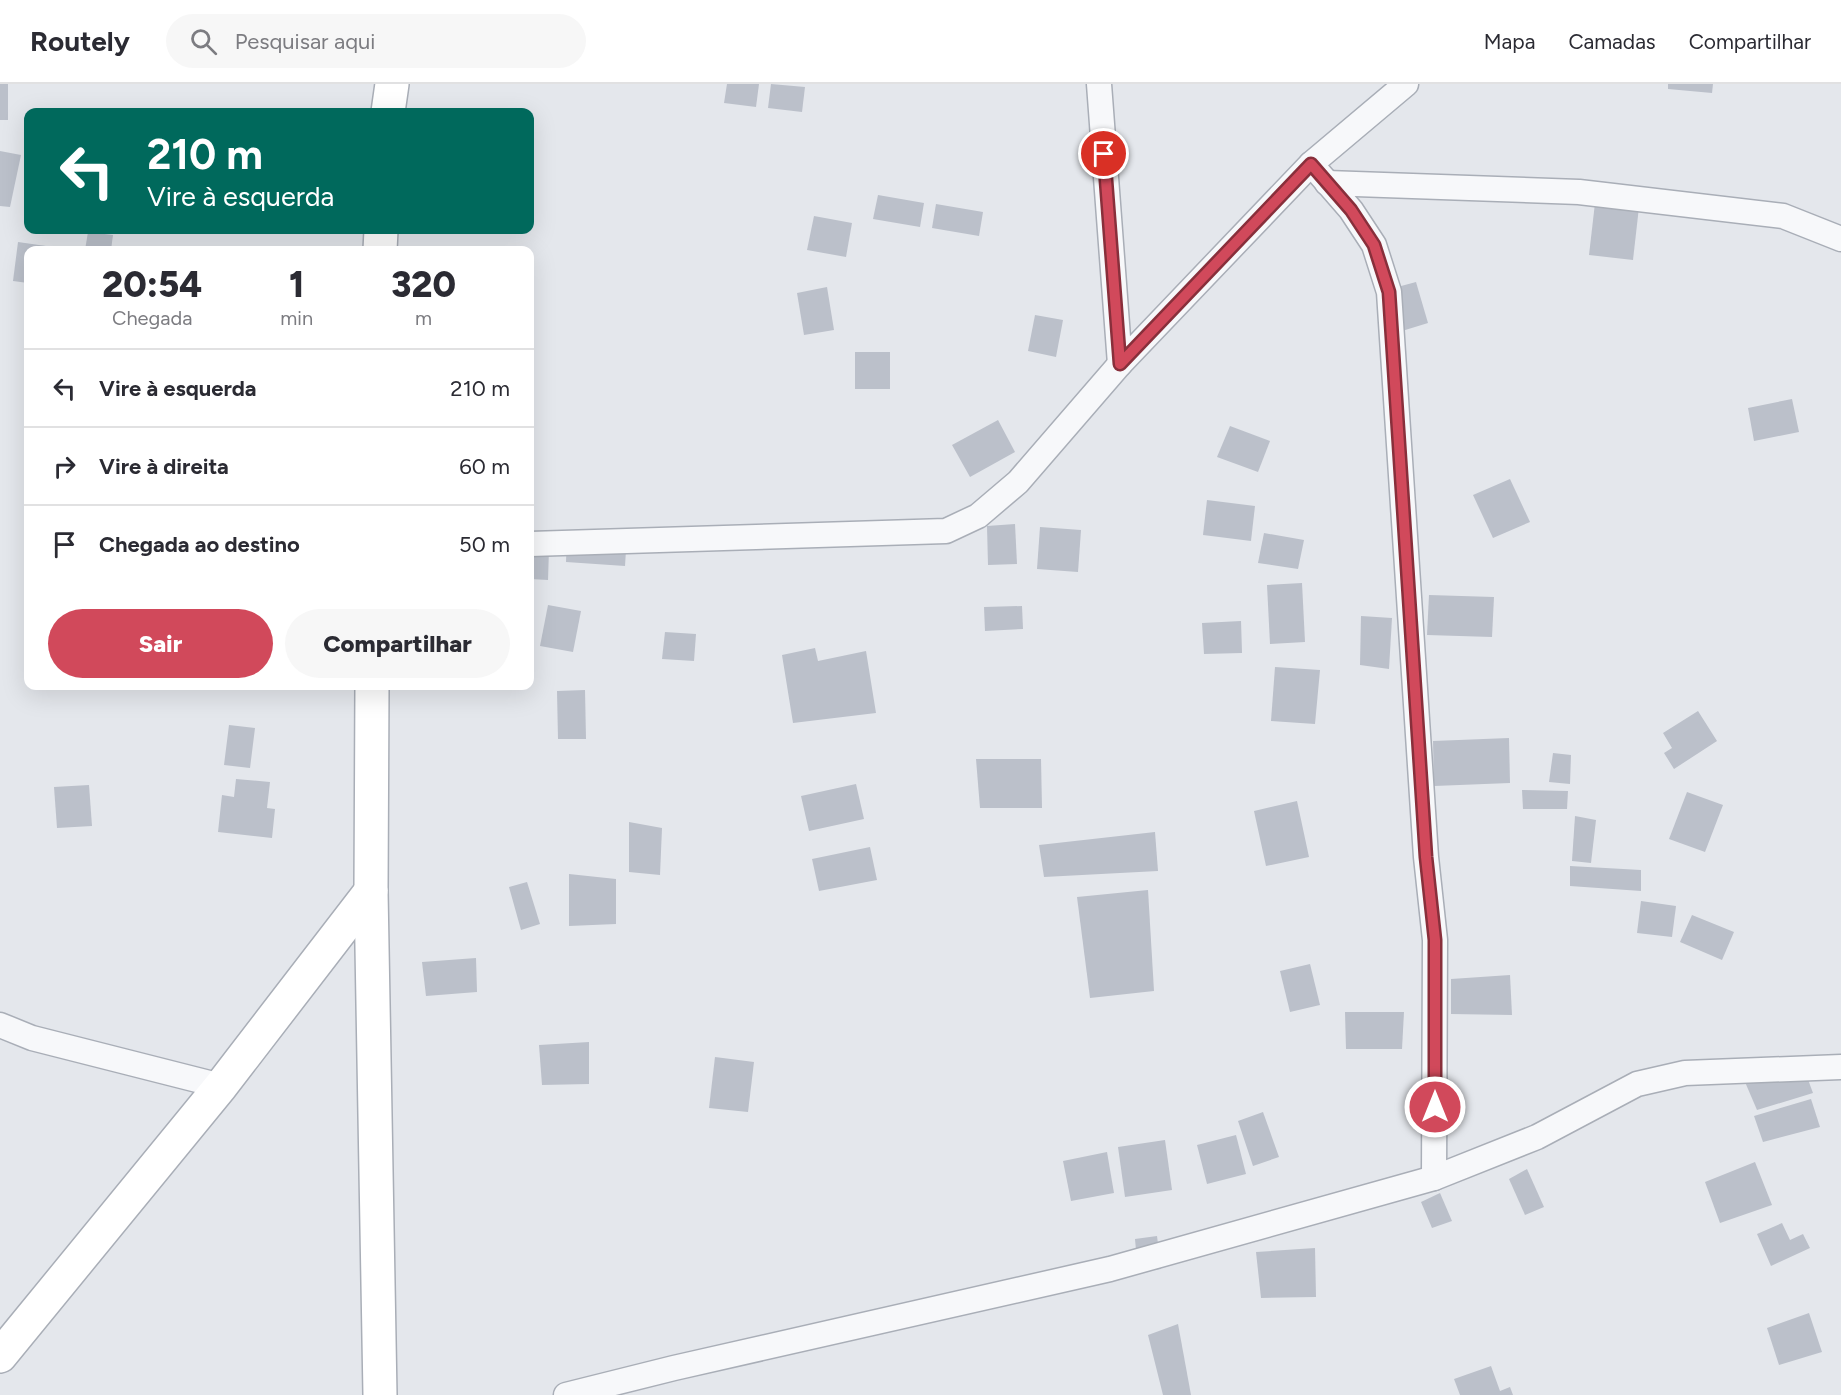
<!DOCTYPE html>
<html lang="pt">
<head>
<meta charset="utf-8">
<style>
  :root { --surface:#fff; --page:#f7f7f7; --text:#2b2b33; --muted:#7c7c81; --line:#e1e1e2; --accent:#d1495b }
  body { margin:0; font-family:Figtree,sans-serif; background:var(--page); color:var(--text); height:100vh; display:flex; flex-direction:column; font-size:22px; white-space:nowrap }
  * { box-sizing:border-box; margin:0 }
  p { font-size:20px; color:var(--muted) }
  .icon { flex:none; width:33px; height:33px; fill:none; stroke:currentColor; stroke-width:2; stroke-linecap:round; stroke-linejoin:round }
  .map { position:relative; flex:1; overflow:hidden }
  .side { position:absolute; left:24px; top:162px; width:510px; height:444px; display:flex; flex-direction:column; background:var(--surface); border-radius:12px; box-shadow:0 6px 24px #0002 }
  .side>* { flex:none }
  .guide { position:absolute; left:24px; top:24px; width:510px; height:126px; border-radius:12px; box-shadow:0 6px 24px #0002; background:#00695c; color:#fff; overflow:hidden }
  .pin { position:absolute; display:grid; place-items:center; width:51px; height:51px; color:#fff; margin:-26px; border:3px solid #fff; border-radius:50%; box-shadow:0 2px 6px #0007 }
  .me { position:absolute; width:66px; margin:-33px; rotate:0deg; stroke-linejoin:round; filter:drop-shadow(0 0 4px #0008) }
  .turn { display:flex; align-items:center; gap:21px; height:126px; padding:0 24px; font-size:27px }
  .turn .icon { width:78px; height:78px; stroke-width:2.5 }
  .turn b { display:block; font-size:42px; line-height:51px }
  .eta { display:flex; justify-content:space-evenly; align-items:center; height:102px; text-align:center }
  .eta b { font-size:36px; font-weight:800; line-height:42px }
  .primary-button { display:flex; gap:12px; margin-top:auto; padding:12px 24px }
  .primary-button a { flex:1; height:69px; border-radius:36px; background:var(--accent); color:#fff; font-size:24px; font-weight:800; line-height:69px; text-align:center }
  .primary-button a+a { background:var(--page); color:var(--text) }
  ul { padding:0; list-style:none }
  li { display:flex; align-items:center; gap:18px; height:78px; padding:0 24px; border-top:2px solid var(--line) }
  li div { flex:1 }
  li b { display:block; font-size:22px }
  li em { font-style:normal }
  header { display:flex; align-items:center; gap:36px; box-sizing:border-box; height:84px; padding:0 30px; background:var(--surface); border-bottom:2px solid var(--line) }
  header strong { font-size:28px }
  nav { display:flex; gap:33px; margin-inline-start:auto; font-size:21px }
  .search { width:420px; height:54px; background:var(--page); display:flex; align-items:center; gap:15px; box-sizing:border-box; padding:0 21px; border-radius:33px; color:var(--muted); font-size:22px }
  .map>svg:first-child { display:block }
</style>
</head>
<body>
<header>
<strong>Routely</strong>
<div class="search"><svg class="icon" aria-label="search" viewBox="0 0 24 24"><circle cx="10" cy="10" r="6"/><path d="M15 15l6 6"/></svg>Pesquisar aqui</div>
<nav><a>Mapa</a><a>Camadas</a><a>Compartilhar</a></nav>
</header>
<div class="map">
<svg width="1841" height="1311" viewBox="0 0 1841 1311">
  <rect width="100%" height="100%" fill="#e4e7ec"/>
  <!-- building -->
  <g fill="#bbc0ca">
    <rect x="0" y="0" width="8" height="36"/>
    <polygon points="727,0 759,0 756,23 724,19"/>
    <polygon points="771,0 805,3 802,28 768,24"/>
    <polygon points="1668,0 1713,0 1712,9 1668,5"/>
    <polygon points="0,67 21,71 10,123 0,122"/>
    <polygon points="878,111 924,119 920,143 873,135"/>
    <polygon points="1595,119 1639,123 1633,176 1589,171"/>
    <polygon points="936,120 983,128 979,152 932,144"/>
    <polygon points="814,132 852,139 846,173 807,166"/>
    <polygon points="88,148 113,151 111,166 85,166"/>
    <polygon points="18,158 60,164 59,166 28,166 28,199 13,197"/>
    <polygon points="1416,198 1428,239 1402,247 1390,205"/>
    <polygon points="827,203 834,246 804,251 797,209"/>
    <polygon points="1035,231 1063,236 1056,273 1028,267"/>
    <rect x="855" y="268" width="35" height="37"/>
    <polygon points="1792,315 1799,348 1754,357 1748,324"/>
    <polygon points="998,336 1015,368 970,393 952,361"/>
    <polygon points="1230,342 1270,357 1258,388 1217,373"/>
    <polygon points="1510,395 1530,438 1493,454 1473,411"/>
    <polygon points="1207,416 1255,422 1251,457 1203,451"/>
    <polygon points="1015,440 1017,480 988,481 987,442"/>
    <polygon points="1040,443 1081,446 1078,488 1037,485"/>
    <polygon points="1264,449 1304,456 1298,485 1258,479"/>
    <polygon points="627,451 625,482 566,478 567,452"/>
    <polygon points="549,464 548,496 530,495 530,465"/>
    <polygon points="1302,499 1305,558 1270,560 1267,501"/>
    <polygon points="1429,511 1494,513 1492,553 1427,551"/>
    <polygon points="548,521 581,527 573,568 540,562"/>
    <polygon points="1022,522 1023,545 985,547 984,523"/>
    <polygon points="1361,532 1392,534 1389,585 1360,581"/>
    <polygon points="1241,537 1242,569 1204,570 1202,539"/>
    <polygon points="665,548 696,550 694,577 662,575"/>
    <polygon points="815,564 818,577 866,567 876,629 793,639 782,571"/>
    <polygon points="1275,583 1320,586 1315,640 1271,637"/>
    <polygon points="585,606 586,655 558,655 557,607"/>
    <polygon points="1698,627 1717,657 1674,685 1664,669 1672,664 1663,649"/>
    <polygon points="229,641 255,644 250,684 224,681"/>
    <polygon points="1509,654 1510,699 1434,702 1433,657"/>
    <polygon points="1553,669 1571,671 1570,700 1549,698"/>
    <polygon points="976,675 1041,675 1042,724 980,724"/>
    <polygon points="236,695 270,698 267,724 275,725 272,754 218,748 222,711 234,713"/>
    <polygon points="856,700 864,735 809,747 801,712"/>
    <polygon points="89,701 92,742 57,744 54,703"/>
    <polygon points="1522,706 1568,707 1567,725 1523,725"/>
    <polygon points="1687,708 1723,721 1705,768 1669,755"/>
    <polygon points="1297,717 1309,773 1266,782 1254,727"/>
    <polygon points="1575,732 1596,736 1591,779 1572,777"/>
    <polygon points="629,738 662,744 660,791 629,788"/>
    <polygon points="1155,748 1158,787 1044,793 1039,761"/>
    <polygon points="870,763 877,796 819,807 812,775"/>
    <polygon points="1570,782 1641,786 1641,807 1570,802"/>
    <polygon points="569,790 616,795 616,840 569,842"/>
    <polygon points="527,798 540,840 521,846 509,803"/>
    <polygon points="1148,806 1154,907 1090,914 1077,813"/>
    <polygon points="1641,817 1676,822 1672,853 1637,849"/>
    <polygon points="1692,831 1734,848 1722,876 1680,858"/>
    <polygon points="476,874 477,908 426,912 422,878"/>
    <polygon points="1310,880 1320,921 1290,928 1280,887"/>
    <polygon points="1510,891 1512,931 1451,930 1451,895"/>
    <polygon points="1345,928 1404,928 1402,965 1346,965"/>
    <polygon points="589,958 589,1000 542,1001 539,961"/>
    <polygon points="715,973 754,978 748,1028 709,1024"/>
    <polygon points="1800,974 1813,1009 1757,1026 1745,998"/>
    <polygon points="1811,1015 1820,1043 1763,1058 1754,1032"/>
    <polygon points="1263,1028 1279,1073 1253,1082 1238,1037"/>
    <polygon points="1236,1051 1246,1090 1207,1100 1197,1061"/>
    <polygon points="1165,1056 1172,1106 1125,1113 1118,1063"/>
    <polygon points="1107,1068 1114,1109 1071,1117 1063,1077"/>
    <polygon points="1755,1078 1772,1121 1720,1139 1705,1098"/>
    <polygon points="1527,1085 1544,1123 1525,1131 1509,1095"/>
    <polygon points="1440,1109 1452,1137 1432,1144 1421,1118"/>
    <polygon points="1782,1139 1790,1156 1803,1150 1810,1164 1771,1182 1757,1150"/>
    <polygon points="1157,1152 1161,1185 1138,1188 1135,1155"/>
    <polygon points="1315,1164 1316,1213 1261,1214 1256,1168"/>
    <polygon points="1809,1229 1822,1268 1779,1281 1767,1244"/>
    <polygon points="1178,1240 1191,1311 1163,1311 1148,1251"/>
    <polygon points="1491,1282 1500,1307 1510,1303 1513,1311 1460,1311 1454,1295"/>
  </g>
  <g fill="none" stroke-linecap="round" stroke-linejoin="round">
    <defs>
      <g id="street">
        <polyline points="1099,0 1120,280"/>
        <polyline points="1311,80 1351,126 1374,161 1389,208 1426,773 1435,856 1434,1094"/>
        <polyline points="1327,99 1579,108 1783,132 1841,155"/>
        <polyline points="530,460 946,447 978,432 1018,398 1120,280 1311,80 1406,0"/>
        <polyline points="0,941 32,954 221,1002"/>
        <polyline points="566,1311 674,1284 1110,1185 1434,1094 1537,1053 1637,1000 1685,989 1841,983"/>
      </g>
      <g id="secondary">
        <polyline points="388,28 392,0"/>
        <polyline points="380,166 381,146"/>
        <polyline points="372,602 371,807 380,1311"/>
        <polyline points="0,1272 221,1002 371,807"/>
      </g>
    </defs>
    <!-- street casing -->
    <use href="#street" stroke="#a9aeb7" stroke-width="27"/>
    <!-- secondary casing -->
    <use href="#secondary" stroke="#a9aeb7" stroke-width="36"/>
    <!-- street -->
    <use href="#street" stroke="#f7f8fa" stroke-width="24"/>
    <!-- secondary -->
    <use href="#secondary" stroke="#fff" stroke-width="33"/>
  </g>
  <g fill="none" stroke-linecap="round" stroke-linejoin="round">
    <defs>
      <polyline id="route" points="1104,70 1120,280 1311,80 1351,126 1374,161 1389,208 1426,773 1435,856 1435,1023"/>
    </defs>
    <!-- route casing -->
    <use href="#route" stroke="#882f3b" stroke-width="15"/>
    <!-- route -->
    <use href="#route" stroke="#d1495b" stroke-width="10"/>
  </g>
</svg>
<div class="pin" style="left:1104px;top:70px;background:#d93025"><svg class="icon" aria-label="arrive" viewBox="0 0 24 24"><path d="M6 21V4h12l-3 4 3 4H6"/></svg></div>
<svg class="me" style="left:1435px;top:1023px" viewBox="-20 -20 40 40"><circle r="17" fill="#d1495b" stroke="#fff" stroke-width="3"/><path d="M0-11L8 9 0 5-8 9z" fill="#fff"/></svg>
<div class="guide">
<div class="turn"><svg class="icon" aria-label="left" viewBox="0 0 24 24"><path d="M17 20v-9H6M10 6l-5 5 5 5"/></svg><div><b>210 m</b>Vire à esquerda</div></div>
</div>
<section class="side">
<div class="eta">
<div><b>20:54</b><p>Chegada</p></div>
<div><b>1</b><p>min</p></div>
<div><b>320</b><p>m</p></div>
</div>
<ul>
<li><svg class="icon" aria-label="left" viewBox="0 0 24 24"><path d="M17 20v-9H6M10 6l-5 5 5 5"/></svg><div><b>Vire à esquerda</b></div><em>210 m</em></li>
<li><svg class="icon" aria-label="right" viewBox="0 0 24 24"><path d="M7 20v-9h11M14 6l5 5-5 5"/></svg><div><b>Vire à direita</b></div><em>60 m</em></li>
<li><svg class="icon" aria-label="arrive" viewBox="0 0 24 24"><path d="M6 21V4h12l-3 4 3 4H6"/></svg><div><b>Chegada ao destino</b></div><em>50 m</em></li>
</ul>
<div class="primary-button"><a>Sair</a><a>Compartilhar</a></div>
</section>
</div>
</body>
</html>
